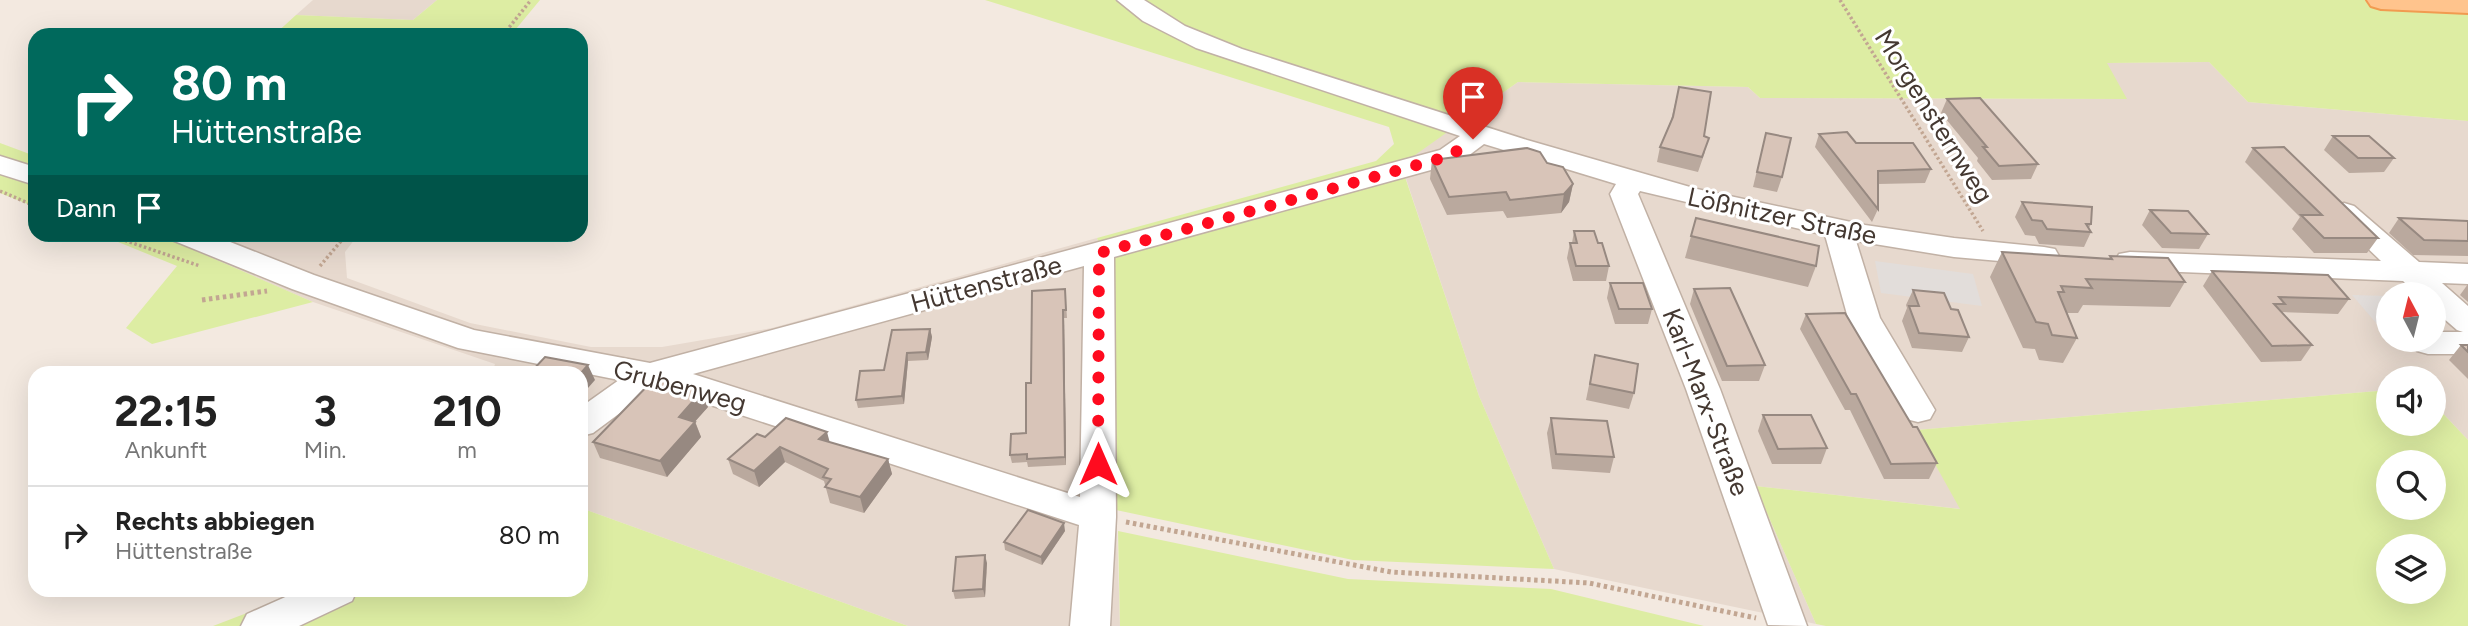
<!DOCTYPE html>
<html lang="de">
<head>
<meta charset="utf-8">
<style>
  :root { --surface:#fff; --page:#f6f6f6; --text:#222; --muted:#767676; --line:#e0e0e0 }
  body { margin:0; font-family:Figtree,sans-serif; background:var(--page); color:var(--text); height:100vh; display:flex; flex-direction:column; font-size:26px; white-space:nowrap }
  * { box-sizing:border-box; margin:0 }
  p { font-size:23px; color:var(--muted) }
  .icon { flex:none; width:38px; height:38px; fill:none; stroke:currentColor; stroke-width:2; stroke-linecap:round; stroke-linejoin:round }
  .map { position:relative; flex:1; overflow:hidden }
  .side { position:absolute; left:28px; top:366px; width:560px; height:231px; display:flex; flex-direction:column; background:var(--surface); border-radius:21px; box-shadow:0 7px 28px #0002 }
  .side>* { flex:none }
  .banner { position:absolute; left:28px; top:28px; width:560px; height:214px; border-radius:21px; box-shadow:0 7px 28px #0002; background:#00695c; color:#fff; overflow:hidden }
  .needle { width:46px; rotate:353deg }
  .buttons { position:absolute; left:2376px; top:282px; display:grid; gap:14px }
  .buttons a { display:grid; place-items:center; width:70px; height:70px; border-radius:50%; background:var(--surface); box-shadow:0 7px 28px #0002; font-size:35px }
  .pin { position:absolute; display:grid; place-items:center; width:60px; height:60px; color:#fff; margin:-72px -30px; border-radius:50% 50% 50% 0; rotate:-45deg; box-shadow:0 0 7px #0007 }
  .pin .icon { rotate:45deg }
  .me { position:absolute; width:77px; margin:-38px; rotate:0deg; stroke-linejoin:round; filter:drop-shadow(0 0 5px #0008) }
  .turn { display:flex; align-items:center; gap:24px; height:147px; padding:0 28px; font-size:32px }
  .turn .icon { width:91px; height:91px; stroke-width:2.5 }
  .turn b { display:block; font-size:49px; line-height:60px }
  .then { display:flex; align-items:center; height:66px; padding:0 28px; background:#0003; gap:14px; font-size:26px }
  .eta { display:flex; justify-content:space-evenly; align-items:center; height:119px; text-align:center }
  .eta b { font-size:42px; font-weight:700; line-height:49px }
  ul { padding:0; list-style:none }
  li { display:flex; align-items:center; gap:21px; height:98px; padding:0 28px; border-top:2px solid var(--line) }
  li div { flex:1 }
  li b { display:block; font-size:26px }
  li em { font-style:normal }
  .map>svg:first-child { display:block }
</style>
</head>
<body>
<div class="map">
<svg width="2468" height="626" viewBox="0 0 2468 626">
  <rect width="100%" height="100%" fill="#f3e9e0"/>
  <!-- residential -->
  <g fill="#e7d9ce" fill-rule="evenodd">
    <polygon points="313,0 437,0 413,20 296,15"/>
    <path d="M2209,62L2248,102L2468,121V440L2434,404V378H2389V390L1916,430L1961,509L1755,486L1816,624L1554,569L1479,396L1401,164L1518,82L1748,87L1760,98L2126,99L2106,63ZM2389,294H2434V340H2389Z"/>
    <polygon points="204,235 358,235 345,252 347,278 470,323 591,347 662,347 772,328 1097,238 1109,267 1120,626 908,626 581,508 581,373 492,373 495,364 313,302 193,250"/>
  </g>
  <!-- green -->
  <g fill="#ddeda3" fill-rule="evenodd">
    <polygon points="437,0 540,0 511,35 274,35 296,15 413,20"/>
    <polygon points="985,0 2468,0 2468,121 2248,102 2209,62 2107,63 2127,99 1760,98 1748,87 1518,82 1401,165 1479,396 1554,569 1353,560 1116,510 1109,267 1097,238 1376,161 1394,144 1389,127"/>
    <polygon points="0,143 35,156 35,207 0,193"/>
    <polygon points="101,235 204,235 194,250 313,302 152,344 126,328 177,266"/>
    <path d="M2389,390V424H2434V404L2468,440V626H1826L1816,624L1755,486L1960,509L1916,430ZM2389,462H2434V508H2389ZM2389,546H2434V592H2389Z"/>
    <polygon points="581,508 908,626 213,626 307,590 581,590"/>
    <polygon points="1118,531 1348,579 1551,589 1704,626 1120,626"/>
  </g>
  <!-- parking -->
  <g fill="#e2ddda">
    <polygon points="1875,261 1973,274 1982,306 1881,293"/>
    <polygon points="2352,295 2389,296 2389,338"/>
  </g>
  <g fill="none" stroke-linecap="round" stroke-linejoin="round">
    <defs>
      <g id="minor">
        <path d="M1117,0H1144L1185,26L1242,49L1527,140L1697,189L1865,225L1954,238L2044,247L2055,249L2059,256L2055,263L2044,265L1954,257L1856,241L1880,318L1935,410L1930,419L1918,422L1906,419L1848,318L1825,235L1640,191L1638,194L1720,389L1807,626L1768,625L1686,389L1610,194L1616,184L1484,144L1460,162L1114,257L1116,517L1110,626H1070L1079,525L655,387L593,433L581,436V407L619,380L458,348L292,289L172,240L168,234H210L314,275L474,330L650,363L1440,150L1460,136L1196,48L1143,21ZM1084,266L1080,497L693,374Z"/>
        <polygon points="0,156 35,167 35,185 0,174"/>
        <polygon points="2344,203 2354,206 2419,262 2468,264 2468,284 2442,283 2468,306 2468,354 2428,354 2417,351 2412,343 2414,340 2434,340 2434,332 2463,332 2457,330 2434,310 2434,294 2417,294 2403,281 2130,270 2119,268 2115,261 2119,254 2130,252 2381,261 2330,212 2334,206"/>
        <polygon points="301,590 357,590 352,601 299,626 241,626 247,614"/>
      </g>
      <polygon id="major" points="2367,0 2468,0 2468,13 2381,9 2371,6"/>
    </defs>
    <!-- minor casing -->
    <use href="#minor" stroke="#c1b1a5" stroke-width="3"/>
    <!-- major casing -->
    <use href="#major" stroke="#f19b50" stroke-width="4"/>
    <!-- path-far1 -->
    <g stroke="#c2a692" stroke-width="3.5" stroke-dasharray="2.5 2.5" stroke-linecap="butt">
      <polyline points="1840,0 1983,231"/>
      <polyline points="503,35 531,0"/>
      <polyline points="0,191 35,206"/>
      <polyline points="106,234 200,266"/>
      <polyline points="320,266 347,234"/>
    </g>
    <!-- path -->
    <g stroke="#c2a692" stroke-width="5" stroke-dasharray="3.5 3.5" stroke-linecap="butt">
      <polyline points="202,300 267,291"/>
      <polyline points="1126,522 1391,572 1589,583 1756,618"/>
    </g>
    <!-- minor -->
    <use href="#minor" fill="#fff" fill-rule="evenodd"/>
    <!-- major -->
    <use href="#major" fill="#ffc48d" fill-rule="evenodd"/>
  </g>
  <!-- wall -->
  <g fill="#baa99e">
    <polygon points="1679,87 1705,152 1698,172 1657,162 1660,147 1671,120"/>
    <polygon points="1947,99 2038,164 2031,179 1992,180 1977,161 1978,158 1941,113"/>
    <polygon points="1766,133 1782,177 1777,192 1753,187"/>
    <polygon points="1819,134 1856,143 1931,169 1925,183 1878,184 1878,209 1872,222 1815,147"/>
    <polygon points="2333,136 2394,158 2384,172 2349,173 2324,150"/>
    <polygon points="2253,148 2378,238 2367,253 2314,253 2292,229 2300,217 2245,162"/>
    <polygon points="1432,160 1547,163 1573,184 1569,202 1561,213 1507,218 1503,211 1447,215 1430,179"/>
    <polygon points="2022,202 2091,224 2089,228 2091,232 2084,247 2039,244 2035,236 2025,235 2015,217"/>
    <polygon points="2150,210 2208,234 2199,249 2162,248 2142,225"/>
    <polygon points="1696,218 1816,266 1808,287 1685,258"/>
    <polygon points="2399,218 2468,221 2468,256 2413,255 2389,233"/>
    <polygon points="1574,231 1598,243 1609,266 1606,281 1573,281 1567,258 1570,243 1572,243"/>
    <polygon points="2002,252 2109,259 2110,256 2185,282 2170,307 2083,305 2078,313 2067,313 2077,338 2063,363 2039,360 2035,349 2023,348 1990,277"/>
    <polygon points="2212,271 2349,299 2338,314 2282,312 2312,345 2301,361 2261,362 2203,286"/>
    <polygon points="1610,283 1652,309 1648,324 1615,324 1607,298"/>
    <polygon points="2468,284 2468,302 2460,295"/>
    <polygon points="1065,289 1067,318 1064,318 1066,465 1028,467 1027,462 1012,463 1010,455 1026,433 1031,383"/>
    <polygon points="1694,289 1765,365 1759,381 1722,381 1690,304"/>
    <polygon points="1913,290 1951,309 1969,337 1962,352 1912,348 1902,321 1907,308 1906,305"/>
    <polygon points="1806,314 1913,427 1937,463 1929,479 1884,479 1850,410 1845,410 1800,329"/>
    <polygon points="930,329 932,337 928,360 908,361 904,404 858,408 856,400 884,370"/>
    <polygon points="2461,345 2468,345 2468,379 2449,360"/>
    <polygon points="1595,355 1634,393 1629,409 1586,400"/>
    <polygon points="708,407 695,421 701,437 667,477 600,458 593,442"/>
    <polygon points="1763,415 1827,448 1821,464 1772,464 1758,431"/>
    <polygon points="1551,418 1614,457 1610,473 1552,469 1547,433"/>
    <polygon points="765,437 830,442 888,459 892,474 864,513 830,503 824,481 785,462 759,487 733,474 728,459"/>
    <polygon points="1065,531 1042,565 1005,550 1004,542"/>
    <polygon points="987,563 985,597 955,599 953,591"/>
  </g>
  <!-- shaded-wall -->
  <g fill="#978981">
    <polygon points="1573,184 1569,202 1561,213 1564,194"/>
    <polygon points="1063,310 1064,318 1066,465 1065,457"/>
    <polygon points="930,329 932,337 928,360 926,352"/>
    <polygon points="907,353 908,361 904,404 902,396"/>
    <polygon points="588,365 595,380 581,396 581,373"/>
    <polygon points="702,391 708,407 685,433 679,417"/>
    <polygon points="695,422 701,437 667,477 660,461"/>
    <polygon points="827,432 831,447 819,439"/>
    <polygon points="780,447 785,462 759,487 754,471"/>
    <polygon points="888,459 892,474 864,513 860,497"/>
    <polygon points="1064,523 1065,531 1042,565 1041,557"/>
    <polygon points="985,555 987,563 985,597 983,589"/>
  </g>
  <!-- building -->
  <g fill="#d8c4b8" stroke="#978981" stroke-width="2">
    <polygon points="1679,87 1711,92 1704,136 1709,138 1702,157 1660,147 1673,117"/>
    <polygon points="1980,98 2038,164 1999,166 1983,147 1987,147 1947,99"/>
    <polygon points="1847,132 1856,143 1913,143 1931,169 1878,171 1878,209 1819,134"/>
    <polygon points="1766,133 1791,138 1782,177 1757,172"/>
    <polygon points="2333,136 2369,136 2394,158 2358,158"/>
    <polygon points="2284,147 2378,238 2324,238 2301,215 2322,215 2253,148"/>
    <polygon points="1527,148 1540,152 1547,163 1563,167 1573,184 1564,194 1510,200 1506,192 1449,197 1432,160"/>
    <polygon points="2022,202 2092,207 2091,224 2086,224 2091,232 2047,229 2042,221 2032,220"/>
    <polygon points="2150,210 2188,211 2208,234 2171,233"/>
    <polygon points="1696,218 1819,246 1816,266 1691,236"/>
    <polygon points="2399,218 2468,221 2468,241 2424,240"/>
    <polygon points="1574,231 1594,231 1598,243 1602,243 1609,266 1576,266 1570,243 1577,243"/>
    <polygon points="2002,252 2112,259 2110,256 2168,258 2185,282 2086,279 2092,288 2061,286 2064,292 2058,292 2077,338 2052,335 2048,324 2036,322"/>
    <polygon points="2212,271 2328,275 2349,299 2279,297 2285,304 2274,304 2312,345 2272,346"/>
    <polygon points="1610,283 1643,283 1652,309 1619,309"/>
    <polygon points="1730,288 1765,365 1727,366 1694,289"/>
    <polygon points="1065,289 1066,310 1063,310 1065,457 1027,459 1027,454 1010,455 1011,434 1026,433 1026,383 1031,383 1032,291"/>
    <polygon points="1913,290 1944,293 1951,309 1958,310 1969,337 1919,333 1909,306 1919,306"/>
    <polygon points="1845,313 1913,427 1917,427 1937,463 1891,464 1856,394 1851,394 1806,314"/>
    <polygon points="930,329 926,352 907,353 902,396 856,400 860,371 884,370 892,330"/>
    <polygon points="2461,345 2468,345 2468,352"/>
    <polygon points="1595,355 1638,364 1634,393 1590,384"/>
    <polygon points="545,357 588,365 581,373 530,373"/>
    <polygon points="656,377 702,391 679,417 695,422 660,461 593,442"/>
    <polygon points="1763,415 1811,415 1827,448 1778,449"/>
    <polygon points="786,418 827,432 819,439 888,459 860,497 825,487 831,479 823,477 828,469 780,447 754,471 728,459 757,434 765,437"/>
    <polygon points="1551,418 1607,421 1614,457 1556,454"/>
    <polygon points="1028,510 1064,523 1041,557 1004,542"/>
    <polygon points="985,555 983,589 953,591 956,557"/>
  </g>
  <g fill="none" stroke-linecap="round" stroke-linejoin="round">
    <!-- route -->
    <polyline stroke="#ff0b1f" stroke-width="12" stroke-dasharray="0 21.6" points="1098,464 1099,253 1450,156 1473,139"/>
  </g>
  <g text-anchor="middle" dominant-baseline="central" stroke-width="6" stroke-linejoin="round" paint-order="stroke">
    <!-- street labels -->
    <g font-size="26" fill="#443831" stroke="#fff">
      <text transform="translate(1934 116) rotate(58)">Morgensternweg</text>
      <text transform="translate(1782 216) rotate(12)">Lößnitzer Straße</text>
      <text transform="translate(986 284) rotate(-15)">Hüttenstraße</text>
      <text transform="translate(680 386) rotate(15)">Grubenweg</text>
      <text transform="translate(1706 402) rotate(69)">Karl-Marx-Straße</text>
    </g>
  </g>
</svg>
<div class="buttons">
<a><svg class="needle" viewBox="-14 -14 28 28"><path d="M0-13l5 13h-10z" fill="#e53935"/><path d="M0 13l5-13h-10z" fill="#767676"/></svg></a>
<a><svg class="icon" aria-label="sound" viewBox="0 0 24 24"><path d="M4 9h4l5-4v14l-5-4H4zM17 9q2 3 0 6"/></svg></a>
<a><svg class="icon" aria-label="search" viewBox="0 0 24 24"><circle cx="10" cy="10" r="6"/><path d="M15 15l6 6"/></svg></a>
<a><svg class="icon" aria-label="layers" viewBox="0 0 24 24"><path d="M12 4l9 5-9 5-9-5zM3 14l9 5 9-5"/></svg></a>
</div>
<div class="pin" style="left:1473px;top:139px;background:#d93025"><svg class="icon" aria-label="arrive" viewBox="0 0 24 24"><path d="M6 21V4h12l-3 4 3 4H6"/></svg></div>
<svg class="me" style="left:1098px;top:464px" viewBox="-20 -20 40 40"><path d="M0-17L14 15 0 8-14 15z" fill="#ff0b1f" stroke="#fff" stroke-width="4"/></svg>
<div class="banner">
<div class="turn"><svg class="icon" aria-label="right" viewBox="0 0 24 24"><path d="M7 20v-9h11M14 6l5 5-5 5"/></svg><div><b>80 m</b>Hüttenstraße</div></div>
<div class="then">Dann<svg class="icon" aria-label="arrive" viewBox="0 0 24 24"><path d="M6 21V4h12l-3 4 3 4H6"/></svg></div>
</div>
<section class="side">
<div class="eta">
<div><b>22:15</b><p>Ankunft</p></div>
<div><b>3</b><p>Min.</p></div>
<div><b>210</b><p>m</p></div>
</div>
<ul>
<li><svg class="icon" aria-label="right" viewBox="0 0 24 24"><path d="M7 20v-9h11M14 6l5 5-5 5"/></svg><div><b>Rechts abbiegen</b><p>Hüttenstraße</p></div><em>80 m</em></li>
</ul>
</section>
</div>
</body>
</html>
